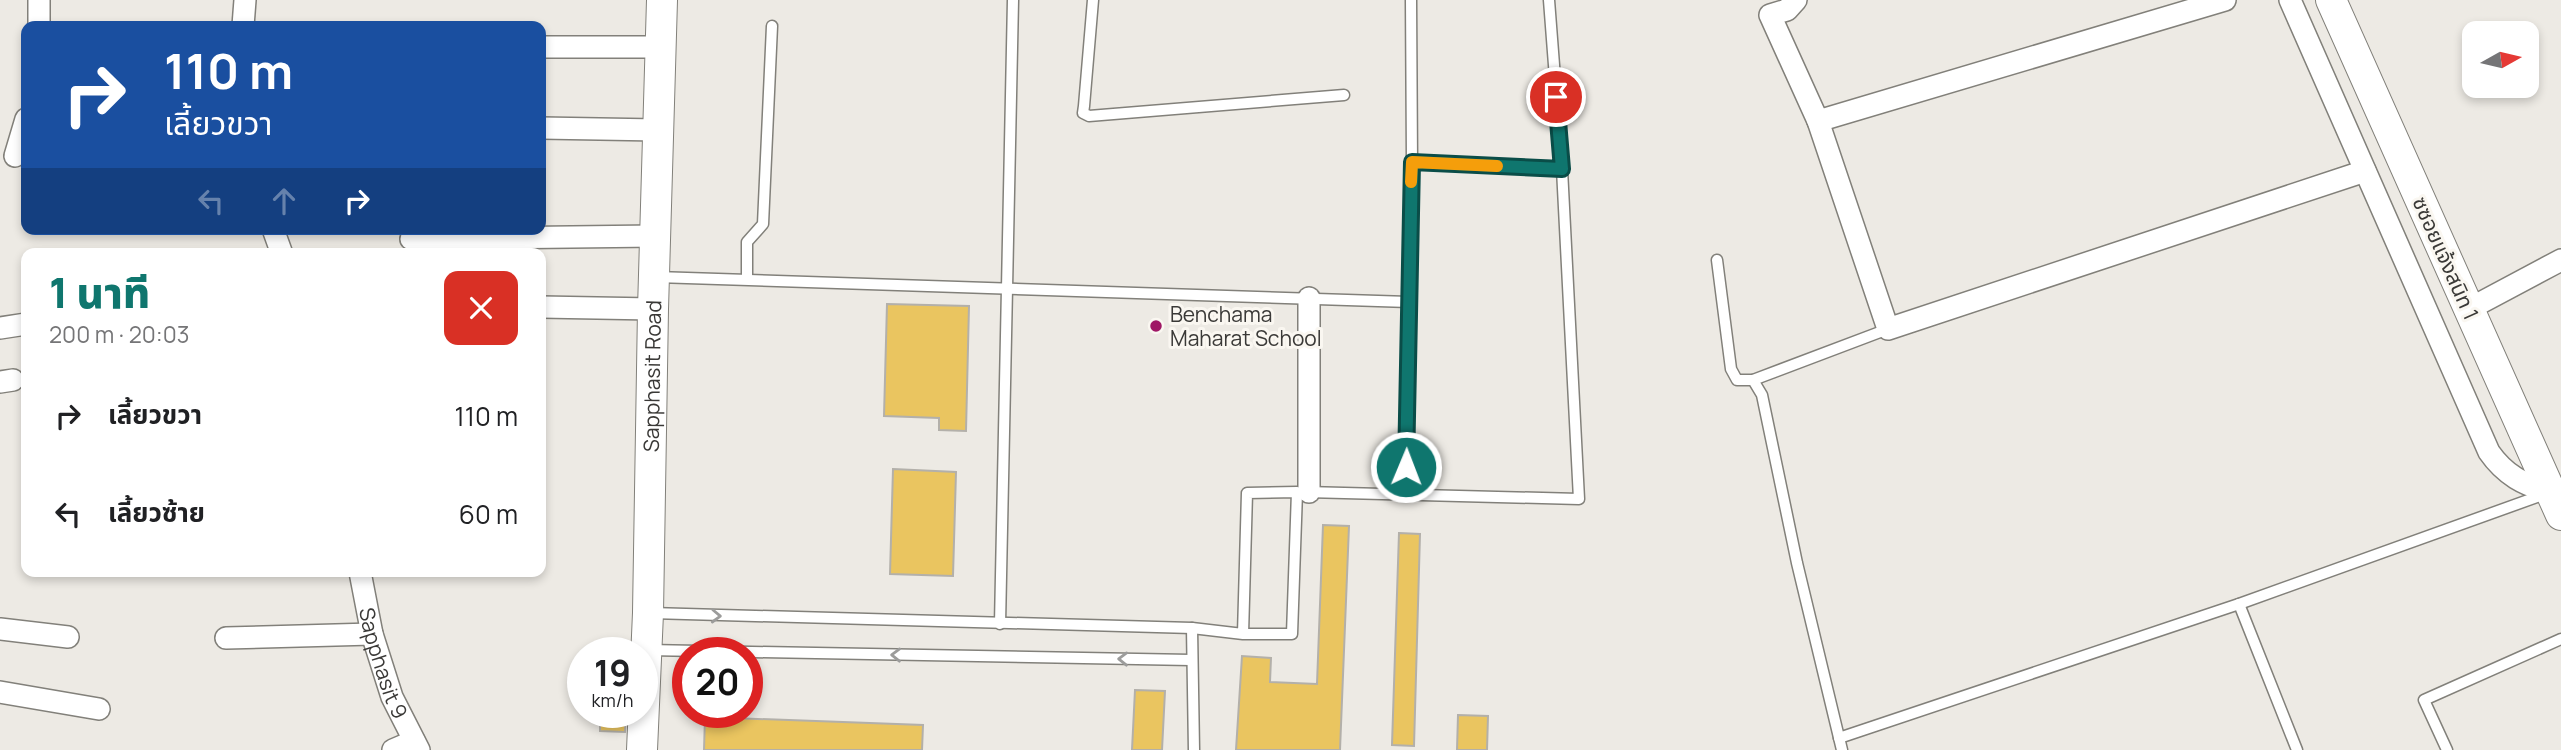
<!DOCTYPE html>
<html lang="th">
<head>
<meta charset="utf-8">
<style>
  :root { --surface:#fff; --page:#f6f6f6; --text:#202124; --muted:#757577; --accent:#0f766e }
  body { margin:0; font-family:Manrope,"Noto Sans Thai",sans-serif; background:var(--page); color:var(--text); height:100vh; display:flex; flex-direction:column; font-size:26px; white-space:nowrap }
  * { box-sizing:border-box; margin:0 }
  p { font-size:23px; color:var(--muted) }
  .icon { flex:none; width:38px; height:38px; fill:none; stroke:currentColor; stroke-width:2; stroke-linecap:round; stroke-linejoin:round }
  .map { position:relative; flex:1; overflow:hidden }
  .side { position:absolute; left:21px; top:248px; width:525px; height:329px; display:flex; flex-direction:column; background:var(--surface); border-radius:14px; box-shadow:0 4px 10px #0003 }
  .side>* { flex:none }
  .guide { position:absolute; left:21px; top:21px; width:525px; height:214px; border-radius:14px; box-shadow:0 4px 10px #0003; background:#1a4fa0; color:#fff; overflow:hidden }
  .needle { width:46px; rotate:82deg }
  .buttons { position:absolute; left:2462px; top:21px; display:grid; gap:14px }
  .buttons a { display:grid; place-items:center; width:77px; height:77px; border-radius:14px; background:var(--surface); box-shadow:0 4px 10px #0003; font-size:35px }
  .speed { position:absolute; left:567px; top:637px; display:flex; gap:14px; font-size:35px; font-weight:700; text-align:center }
  .speed>* { display:grid; place-content:center; width:91px; height:91px; border-radius:50%; background:var(--surface); box-shadow:0 4px 10px #0003; line-height:1 }
  .speed small { font-size:18px; font-weight:400 }
  .speed .limit { border:10px solid #d22; background:#fff; color:#111 }
  .pin { position:absolute; display:grid; place-items:center; width:60px; height:60px; color:#fff; margin:-30px; border:4px solid #fff; border-radius:50%; box-shadow:0 2px 7px #0007 }
  .me { position:absolute; width:77px; margin:-38px; rotate:1deg; stroke-linejoin:round; filter:drop-shadow(0 0 5px #0008) }
  .turn { display:flex; align-items:center; gap:24px; height:147px; padding:0 28px; font-size:32px }
  .turn .icon { width:91px; height:91px; stroke-width:2.5 }
  .turn b { display:block; font-size:49px; line-height:60px }
  .lanes { display:flex; align-items:center; height:66px; padding:0 28px; background:#0003; justify-content:center; gap:35px; direction:ltr }
  .lanes .off { opacity:.35 }
  .round { display:grid; place-items:center; flex:none; width:74px; height:74px; border-radius:14px; background:var(--page) }
  .overview { display:flex; align-items:center; justify-content:space-between; height:119px; padding:0 28px }
  h1 { font-size:42px; font-weight:800; line-height:52px; color:var(--accent) }
  ul { padding:0; list-style:none }
  li { display:flex; align-items:center; gap:21px; height:98px; padding:0 28px }
  li div { flex:1 }
  li b { display:block; font-size:26px }
  li em { font-style:normal }
  .map>svg:first-child { display:block }
</style>
</head>
<body>
<div class="map">
<svg width="2561" height="750" viewBox="0 0 2561 750">
  <rect width="100%" height="100%" fill="#edeae4"/>
  <!-- building -->
  <g fill="#eac560" stroke="#b3b0aa" stroke-width="2">
    <polygon points="887,304 969,306 966,431 939,430 939,418 884,416"/>
    <polygon points="893,469 956,472 953,576 890,574"/>
    <polygon points="1323,525 1349,526 1340,750 1236,750 1242,656 1271,658 1270,682 1317,684"/>
    <polygon points="1399,533 1420,534 1414,746 1392,745"/>
    <polygon points="1135,690 1165,691 1162,750 1132,750"/>
    <polygon points="600,712 626,712 625,732 600,731"/>
    <polygon points="1458,715 1488,716 1487,750 1457,750"/>
    <polygon points="705,717 923,725 922,750 704,750"/>
  </g>
  <g fill="none" stroke-linecap="round" stroke-linejoin="round">
    <defs>
      <g id="lane">
        <polyline points="1093,0 1084,106 1083,113 1089,116 1344,95"/>
        <polyline points="1549,0 1562,169"/>
        <polyline points="1717,260 1731,369 1737,380 1753,380 1762,395 1797,563 1842,750"/>
        <polyline points="656,277 1409,302"/>
        <polyline points="747,279 747,242 763,224 772,26"/>
        <polyline points="1753,380 1888,329"/>
        <polyline points="1306,492 1579,499 1562,169 1412,162"/>
        <polyline points="1405,494 1412,162 1411,0"/>
        <polyline points="2239,604 2297,750"/>
        <polyline points="651,613 1192,628 1243,634 1292,634 1297,492 1247,493 1243,634"/>
        <polyline points="1000,624 1013,0"/>
        <polyline points="1192,628 1194,750"/>
        <polyline points="648,650 1191,660"/>
        <polyline points="1839,738 2239,604 2548,493"/>
        <polyline points="2447,750 2424,700 2561,639"/>
      </g>
      <g id="street">
        <polyline points="1796,0 1787,10 1770,15 1818,121 1888,329 2365,171"/>
        <path d="M2290,0L2489,452C2505,475 2524,485 2550,492"/>
        <polyline points="39,26 39,0"/>
        <polyline points="243,26 245,0"/>
        <polyline points="541,47 661,47"/>
        <polyline points="1818,121 2225,0"/>
        <polyline points="541,128 658,130"/>
        <polyline points="15,156 26,119"/>
        <polyline points="273,229 282,254"/>
        <polyline points="411,239 656,236"/>
        <polyline points="541,307 653,309"/>
        <polyline points="2469,309 2561,260"/>
        <polyline points="0,328 26,324"/>
        <polyline points="0,382 13,380"/>
        <polyline points="1309,492 1309,298"/>
        <path id="s1" d="M360,572L372,634L392,697L419,750"/>
        <polyline points="0,629 68,637"/>
        <polyline points="226,638 372,634"/>
        <polyline points="0,692 99,709"/>
        <polyline points="393,750 414,741"/>
      </g>
      <g id="secondary">
        <polyline points="2331,0 2561,515"/>
        <path id="s2" d="M642,750L648,613L653,309L662,0"/>
      </g>
    </defs>
    <!-- lane casing -->
    <use href="#lane" stroke="#82807a" stroke-width="13"/>
    <!-- street casing -->
    <use href="#street" stroke="#82807a" stroke-width="24"/>
    <!-- secondary casing -->
    <use href="#secondary" stroke="#82807a" stroke-width="32"/>
    <!-- lane -->
    <use href="#lane" stroke="#fff" stroke-width="10"/>
    <!-- street -->
    <use href="#street" stroke="#fff" stroke-width="21"/>
    <!-- secondary -->
    <use href="#secondary" stroke="#fff" stroke-width="30"/>
  </g>
  <!-- one-way arrows -->
  <defs><path id="oneway-chevron" d="M-2-3.5L2.5 0L-2 3.5" fill="none" stroke-width="1.6" stroke-linecap="round" stroke-linejoin="round" transform="scale(1.75)"/></defs>
  <g stroke="#9c9c9b">
    <use href="#oneway-chevron" transform="translate(716 616) rotate(2)"/>
    <use href="#oneway-chevron" transform="translate(896 655) rotate(-179)"/>
    <use href="#oneway-chevron" transform="translate(1123 659) rotate(-179)"/>
  </g>
  <g fill="none" stroke-linecap="round" stroke-linejoin="round">
    <defs>
      <polyline id="route" points="1406,467 1412,162 1562,169 1556,97"/>
    </defs>
    <!-- route casing -->
    <use href="#route" stroke="#0a4d48" stroke-width="18"/>
    <!-- route -->
    <use href="#route" stroke="#0f766e" stroke-width="12"/>
    <!-- slow -->
    <polyline stroke="#f59e0b" stroke-width="12" points="1411,182 1412,162 1497,166"/>
  </g>
  <!-- markers -->
  <circle fill="#9f1765" stroke="#faf7f1" stroke-width="2.5" cx="1156" cy="326" r="7"/>
  <g text-anchor="middle" dominant-baseline="central" stroke-width="6" stroke-linejoin="round" paint-order="stroke">
    <!-- street labels -->
    <g font-size="21" fill="#3a3937" stroke="#faf7f1">
      <text transform="translate(2446 258) rotate(66)">ซซอยแจ้งสนิท 1</text>
      <text stroke="none"><textPath href="#s2" startOffset="374">Sapphasit Road</textPath></text>
      <text stroke="none"><textPath href="#s1" startOffset="94">Sapphasit 9</textPath></text>
    </g>
    <!-- poi labels -->
    <g font-size="21" fill="#3a3937" stroke="#faf7f1" text-anchor="start">
      <text x="1170" y="314">Benchama<tspan x="1170" dy="24">Maharat School</tspan></text>
    </g>
  </g>
</svg>
<div class="buttons">
<a><svg class="needle" viewBox="-14 -14 28 28"><path d="M0-13l5 13h-10z" fill="#e53935"/><path d="M0 13l5-13h-10z" fill="#757577"/></svg></a>
</div>
<div class="speed"><div>19<small>km/h</small></div><div class="limit">20</div></div>
<div class="pin" style="left:1556px;top:97px;background:#d93025"><svg class="icon" aria-label="arrive" viewBox="0 0 24 24"><path d="M6 21V4h12l-3 4 3 4H6"/></svg></div>
<svg class="me" style="left:1406px;top:467px" viewBox="-20 -20 40 40"><circle r="17" fill="#0f766e" stroke="#fff" stroke-width="3"/><path d="M0-11L8 9 0 5-8 9z" fill="#fff"/></svg>
<div class="guide">
<div class="turn"><svg class="icon" aria-label="right" viewBox="0 0 24 24"><path d="M7 20v-9h11M14 6l5 5-5 5"/></svg><div><b>110 m</b>เลี้ยวขวา</div></div>
<div class="lanes"><svg class="icon off" aria-label="left" viewBox="0 0 24 24"><path d="M17 20v-9H6M10 6l-5 5 5 5"/></svg><svg class="icon off" aria-label="ahead" viewBox="0 0 24 24"><path d="M12 20V5M6 11l6-6 6 6"/></svg><svg class="icon" aria-label="right" viewBox="0 0 24 24"><path d="M7 20v-9h11M14 6l5 5-5 5"/></svg></div>
</div>
<section class="side">
<div class="overview"><div><h1>1 นาที</h1><p>200 m · 20:03</p></div><a class="round" style="background:#d93025;color:#fff"><svg class="icon" aria-label="close" viewBox="0 0 24 24"><path d="M6 6l12 12M18 6L6 18"/></svg></a></div>
<ul>
<li><svg class="icon" aria-label="right" viewBox="0 0 24 24"><path d="M7 20v-9h11M14 6l5 5-5 5"/></svg><div><b>เลี้ยวขวา</b></div><em>110 m</em></li>
<li><svg class="icon" aria-label="left" viewBox="0 0 24 24"><path d="M17 20v-9H6M10 6l-5 5 5 5"/></svg><div><b>เลี้ยวซ้าย</b></div><em>60 m</em></li>
</ul>
</section>
</div>
</body>
</html>
